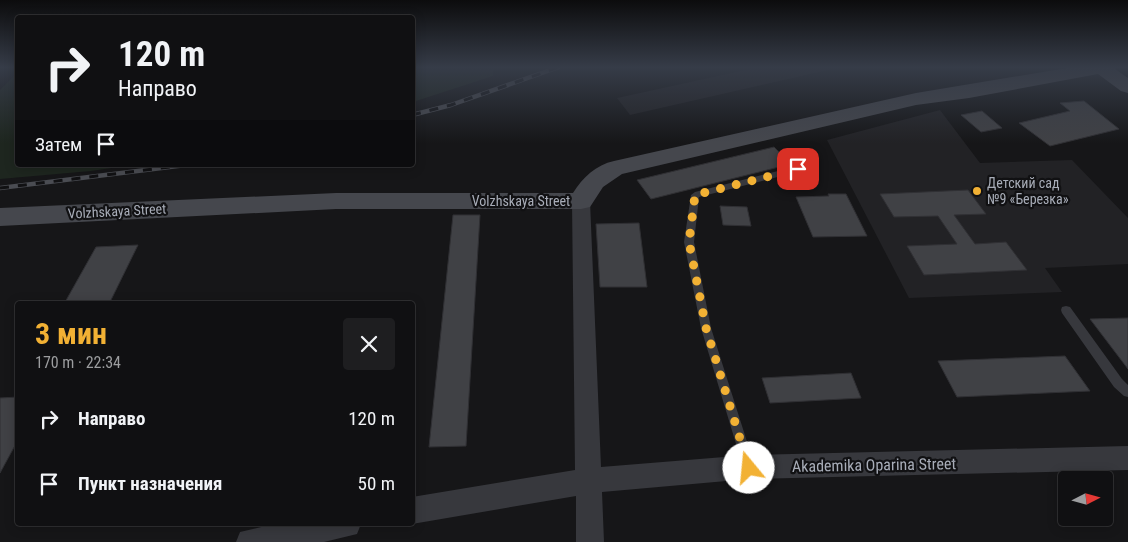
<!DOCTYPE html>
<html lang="ru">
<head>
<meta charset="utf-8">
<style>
  :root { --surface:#101012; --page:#1e1e20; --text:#f1f3f6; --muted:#9c9d9f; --line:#303032; --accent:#f2b134 }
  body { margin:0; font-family:"Roboto Condensed",sans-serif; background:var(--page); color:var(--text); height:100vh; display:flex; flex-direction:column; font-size:19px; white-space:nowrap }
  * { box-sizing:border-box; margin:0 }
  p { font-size:16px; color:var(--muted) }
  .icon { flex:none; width:28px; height:28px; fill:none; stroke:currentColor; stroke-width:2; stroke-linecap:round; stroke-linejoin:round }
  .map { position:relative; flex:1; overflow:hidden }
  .side { position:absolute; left:15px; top:301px; width:400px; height:225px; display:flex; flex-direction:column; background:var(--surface); border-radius:5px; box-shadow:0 2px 12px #0003,0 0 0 1px var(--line) }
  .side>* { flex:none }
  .hud { position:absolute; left:15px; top:15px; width:400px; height:152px; border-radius:5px; box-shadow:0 2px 12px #0003,0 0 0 1px var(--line); background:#101012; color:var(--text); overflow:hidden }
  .needle { width:32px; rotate:84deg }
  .fabs { position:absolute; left:1058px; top:471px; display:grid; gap:10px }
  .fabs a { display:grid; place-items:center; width:55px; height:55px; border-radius:5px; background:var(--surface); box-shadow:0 2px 12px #0003,0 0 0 1px var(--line); font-size:25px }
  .pin { position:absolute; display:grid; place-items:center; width:42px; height:42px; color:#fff; margin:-21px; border-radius:10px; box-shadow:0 2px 8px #0006 }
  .me { position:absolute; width:55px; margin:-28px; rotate:343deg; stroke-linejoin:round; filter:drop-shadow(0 0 4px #0008) }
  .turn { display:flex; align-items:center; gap:18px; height:105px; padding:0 20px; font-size:22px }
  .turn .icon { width:65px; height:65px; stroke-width:2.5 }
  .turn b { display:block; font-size:35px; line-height:42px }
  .then { display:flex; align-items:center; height:48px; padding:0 20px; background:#0003; gap:10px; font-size:19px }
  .round { display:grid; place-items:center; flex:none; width:52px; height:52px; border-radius:5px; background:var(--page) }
  .overview { display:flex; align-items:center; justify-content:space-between; height:85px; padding:0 20px }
  h1 { font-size:30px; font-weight:700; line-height:38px; color:var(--accent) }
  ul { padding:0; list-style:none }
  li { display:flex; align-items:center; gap:15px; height:65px; padding:0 20px }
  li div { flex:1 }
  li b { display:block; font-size:19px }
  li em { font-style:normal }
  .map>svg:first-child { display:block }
</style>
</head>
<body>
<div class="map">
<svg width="1128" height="542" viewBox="0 0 1128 542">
  <rect width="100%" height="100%" fill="#161618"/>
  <!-- built -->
  <g fill="#222225">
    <polygon points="759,67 841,67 630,115 617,98"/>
    <polygon points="940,110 980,163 1072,160 1128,218 1128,264 1045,268 1062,292 909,298 827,140"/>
  </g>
  <!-- green -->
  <g fill="#1e261f">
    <polygon points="413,67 494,67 493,76 413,102"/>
    <polygon points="17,73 18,165 132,165 91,171 0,179 0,90"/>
  </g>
  <!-- building -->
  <g fill="#404145" stroke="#303034">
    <polygon points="1084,101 1119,129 1050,146 1019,123 1070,111 1060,103"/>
    <polygon points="982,111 1002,128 981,132 961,115"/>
    <polygon points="774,147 791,164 651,199 637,180"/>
    <polygon points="968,190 986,214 954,215 975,244 1006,242 1027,270 924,275 907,246 957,244 938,216 894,217 880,194"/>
    <polygon points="828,194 846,194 867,236 813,237 796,197 829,196"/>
    <polygon points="720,206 747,207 751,226 723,225"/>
    <polygon points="453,215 480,215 466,446 429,447"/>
    <polygon points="639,223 647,287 600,287 596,224"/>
    <polygon points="138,245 109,304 64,304 96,247"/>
    <polygon points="1128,318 1128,369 1090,319"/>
    <polygon points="1065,356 1090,391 957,397 938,361"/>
    <polygon points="851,373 861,398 770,403 762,378"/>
    <polygon points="18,397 18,440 0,473 0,398"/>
  </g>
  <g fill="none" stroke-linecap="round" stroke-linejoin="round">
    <!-- lane -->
    <g fill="#37383d" fill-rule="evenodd">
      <polygon points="798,166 801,167 801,171 699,197 694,242 711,328 755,467 754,471 749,473 744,471 743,467 701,328 684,242 691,195 695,192"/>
      <polygon points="1066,306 1070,307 1122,379 1128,385 1128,397 1124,396 1114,387 1062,313 1061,310 1062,307"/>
    </g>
    <!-- street -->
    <g fill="#37383d" fill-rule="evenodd">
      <polygon points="581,195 587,197 590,201 601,467 749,455 1128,446 1128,470 749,479 602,492 604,542 576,542 576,496 412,524 410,524 412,524 412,497 575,470 572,201 575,197"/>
      <polygon points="274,524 361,524 357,534 324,542 236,542 240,532"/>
    </g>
    <!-- secondary -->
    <path fill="#45474d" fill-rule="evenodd" d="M1073,67H1117L1115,69L1128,78V93L1121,91L1098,74L969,98L916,105L622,174L603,187L590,207L581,209H336L0,226V208L336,193H573C583,177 596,165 614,161L916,93Z"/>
    <defs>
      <g id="rail">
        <polyline points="412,115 451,105 559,67"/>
        <polyline points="0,188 186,165"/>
      </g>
    </defs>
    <!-- rail casing -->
    <use href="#rail" stroke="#4a4c52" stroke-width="4.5"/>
    <!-- rail -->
    <use href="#rail" stroke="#111113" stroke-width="3" stroke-dasharray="9" stroke-linecap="butt"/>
  </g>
  <!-- sky -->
  <linearGradient id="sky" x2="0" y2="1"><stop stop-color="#0c0c0d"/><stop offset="0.47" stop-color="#363c48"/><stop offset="1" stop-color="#363c48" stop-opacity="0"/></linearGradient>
  <rect width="1128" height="143" fill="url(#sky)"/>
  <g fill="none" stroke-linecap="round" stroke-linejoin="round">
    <!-- route -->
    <polyline stroke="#f2b134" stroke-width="9" stroke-dasharray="0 16.2" points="749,468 706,328 689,242 695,195 798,169"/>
  </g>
  <!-- markers -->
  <circle fill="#f2b134" stroke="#111113" stroke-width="2" cx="977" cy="191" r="5"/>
  <g text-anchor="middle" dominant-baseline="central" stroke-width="4.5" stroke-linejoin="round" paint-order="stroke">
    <!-- poi labels -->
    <g font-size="14" fill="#a8adb8" stroke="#111113" text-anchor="start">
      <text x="987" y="183">Детский сад<tspan x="987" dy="16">№9 «Березка»</tspan></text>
    </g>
    <!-- street labels -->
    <g font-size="14" fill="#a8adb8" stroke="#111113">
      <text x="521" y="201">Volzhskaya Street</text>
      <text transform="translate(117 211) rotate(-3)">Volzhskaya Street</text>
    </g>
    <!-- near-street labels -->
    <g font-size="16" fill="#a8adb8" stroke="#111113">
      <text transform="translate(874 465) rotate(-1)">Akademika Oparina Street</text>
    </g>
  </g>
</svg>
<div class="fabs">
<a><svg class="needle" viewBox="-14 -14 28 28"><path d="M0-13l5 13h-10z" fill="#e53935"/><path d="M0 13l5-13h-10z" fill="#9c9d9f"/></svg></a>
</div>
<div class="pin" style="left:798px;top:169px;background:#d93025"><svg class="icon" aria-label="arrive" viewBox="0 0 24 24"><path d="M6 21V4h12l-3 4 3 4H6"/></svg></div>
<svg class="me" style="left:749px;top:468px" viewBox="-20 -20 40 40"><circle r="19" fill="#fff"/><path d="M0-13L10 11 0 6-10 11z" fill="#f2b134"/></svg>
<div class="hud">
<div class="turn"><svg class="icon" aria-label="right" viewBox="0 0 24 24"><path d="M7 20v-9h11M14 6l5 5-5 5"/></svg><div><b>120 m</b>Направо</div></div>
<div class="then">Затем<svg class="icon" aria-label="arrive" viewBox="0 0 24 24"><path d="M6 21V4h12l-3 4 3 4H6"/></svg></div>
</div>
<section class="side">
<div class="overview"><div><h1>3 мин</h1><p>170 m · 22:34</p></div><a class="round"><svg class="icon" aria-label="close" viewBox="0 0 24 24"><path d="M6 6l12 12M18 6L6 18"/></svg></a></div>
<ul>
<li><svg class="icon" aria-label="right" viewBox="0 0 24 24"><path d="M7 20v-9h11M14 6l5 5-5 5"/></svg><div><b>Направо</b></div><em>120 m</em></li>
<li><svg class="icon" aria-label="arrive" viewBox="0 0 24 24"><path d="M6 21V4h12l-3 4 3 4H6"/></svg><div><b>Пункт назначения</b></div><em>50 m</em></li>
</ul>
</section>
</div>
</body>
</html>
